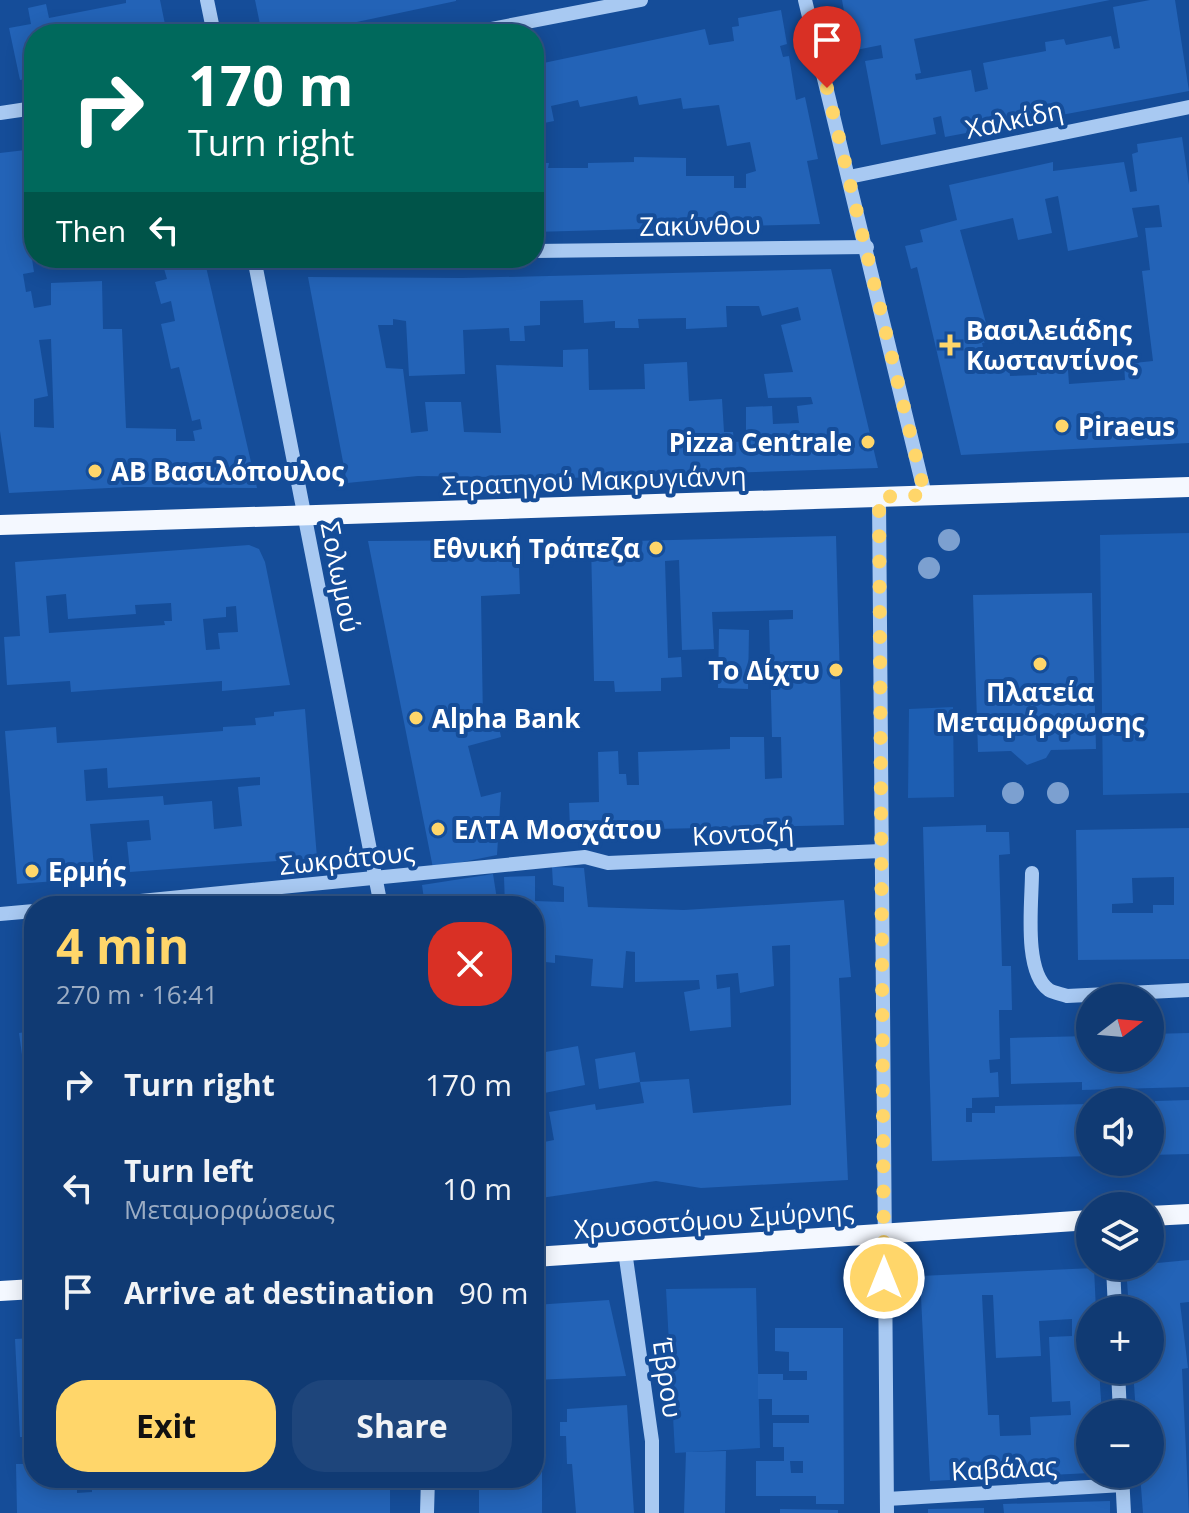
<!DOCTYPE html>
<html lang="en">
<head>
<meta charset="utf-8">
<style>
  :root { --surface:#103a73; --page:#1e457b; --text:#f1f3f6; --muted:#9cadc4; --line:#305485; --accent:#ffd66a }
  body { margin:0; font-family:"Open Sans",sans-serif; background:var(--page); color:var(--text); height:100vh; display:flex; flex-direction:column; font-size:30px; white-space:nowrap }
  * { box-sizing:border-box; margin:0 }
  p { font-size:26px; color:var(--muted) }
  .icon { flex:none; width:44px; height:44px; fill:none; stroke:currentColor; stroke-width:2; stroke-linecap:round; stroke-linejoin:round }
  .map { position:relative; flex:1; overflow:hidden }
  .panel { position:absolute; left:24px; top:896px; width:520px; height:592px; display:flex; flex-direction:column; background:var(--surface); border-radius:32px; box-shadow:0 4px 20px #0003,0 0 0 2px var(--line) }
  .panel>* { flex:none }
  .banner { position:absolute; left:24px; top:24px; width:520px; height:244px; border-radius:32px; box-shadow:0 4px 20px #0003,0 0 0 2px var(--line); background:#00695c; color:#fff; overflow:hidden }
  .needle { width:52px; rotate:74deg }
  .tools { position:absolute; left:1076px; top:984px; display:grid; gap:16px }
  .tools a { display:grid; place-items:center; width:88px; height:88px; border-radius:50%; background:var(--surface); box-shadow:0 4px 20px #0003,0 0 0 2px var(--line); font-size:40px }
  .pin { position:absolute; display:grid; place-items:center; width:68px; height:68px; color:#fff; margin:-82px -34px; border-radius:50% 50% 50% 0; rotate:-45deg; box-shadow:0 0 8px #0007 }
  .pin .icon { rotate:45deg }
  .me { position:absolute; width:88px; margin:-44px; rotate:0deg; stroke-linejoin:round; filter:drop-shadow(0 0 6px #0008) }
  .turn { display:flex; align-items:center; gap:28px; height:168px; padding:0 32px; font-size:36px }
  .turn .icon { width:104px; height:104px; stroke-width:2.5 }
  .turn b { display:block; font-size:56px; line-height:68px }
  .then { display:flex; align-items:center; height:76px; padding:0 32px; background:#0003; gap:16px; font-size:30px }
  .round { display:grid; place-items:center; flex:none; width:84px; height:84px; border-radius:32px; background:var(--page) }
  .head { display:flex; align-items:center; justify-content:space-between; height:136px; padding:0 32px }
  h1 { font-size:48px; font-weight:700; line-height:60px; color:var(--accent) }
  .button { display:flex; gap:16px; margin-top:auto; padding:16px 32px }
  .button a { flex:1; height:92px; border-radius:32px; background:var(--accent); color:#111; font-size:32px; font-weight:700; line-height:92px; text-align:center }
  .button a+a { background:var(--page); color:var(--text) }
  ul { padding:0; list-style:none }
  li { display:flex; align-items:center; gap:24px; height:104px; padding:0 32px }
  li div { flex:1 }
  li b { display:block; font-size:30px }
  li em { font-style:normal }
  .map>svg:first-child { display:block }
</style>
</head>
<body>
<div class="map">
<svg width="1189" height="1513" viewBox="0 0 1189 1513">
  <rect width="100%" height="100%" fill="#154d99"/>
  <!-- green -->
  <g fill="#1d5eb2">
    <polygon points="1189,533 1189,793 1103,795 1100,535"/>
    <polygon points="953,707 954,797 908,798 909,709"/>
    <polygon points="756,1288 760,1448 675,1453 666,1289"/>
  </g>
  <!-- building -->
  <g fill="#2363b7" fill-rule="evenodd">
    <polygon points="126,0 160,0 167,34 34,34 34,77 20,80 9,28 31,24 28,8 46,4 49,18 126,3"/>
    <polygon points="255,0 456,0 456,1 300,34 262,34"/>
    <polygon points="842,0 1110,0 914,39 921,73 915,74 916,80 971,70 975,92 988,89 983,63 1046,51 1045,42 1064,39 1066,45 1111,36 1114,49 1120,48 1113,7 1150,0 1175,0 1189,91 945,137 941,116 933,118 936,134 881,145 865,61 883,58 881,45 851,51"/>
    <polygon points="781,10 787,44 780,46 783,57 789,56 796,100 805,97 818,159 807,161 820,224 534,232 534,163 549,163 548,168 588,168 588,163 634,162 634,157 686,158 686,176 734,176 734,188 746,188 746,174 756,171 750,142 727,146 719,105 683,109 681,98 639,105 637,96 580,107 578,100 551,106 554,121 534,125 534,65 705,29 709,45 734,41 732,27 739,26 738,18"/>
    <path d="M1182,137L1189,185V443L961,455L917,267L911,269L905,246L923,242L920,230L957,220L949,185L1053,162V171L1124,162L1130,192L1137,191L1132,154L1138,152L1137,144ZM1058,196L1068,251L1138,237L1132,208L1159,205L1162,227L1145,228L1150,270L1142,271L1153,361L1124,364L1125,380L1069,384L1067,356L1036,358L1037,375L1010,376L1008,356L987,364L982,343L991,341L960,230L1013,218L1018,240L1052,233L1045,199Z"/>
    <path d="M34,149V206H24L34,272L23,274L26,292L31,291L34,308L51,305V283L102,281L103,329H122L126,428L176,429V441H195L193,431L202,429L200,419L192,421L179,367L171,369L161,324L175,321L171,301L161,304L155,282L167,279L161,258H204L257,488L129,487L9,493L0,431V153ZM51,339L54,428L34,427V399L48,396L39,340Z"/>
    <polygon points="69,258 137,258 137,261 69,265"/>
    <path d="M831,269L878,468L567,478L418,476L347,483L308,277L462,278ZM583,300L584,323L615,321V328H639L638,319L686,318V329L727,327L726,306H759L762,316L798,307L801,320L781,325L793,372L764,374L768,398L811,397L813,404L797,406L799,423L773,424L772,406L746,407V441L734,442L733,432H724L722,399L689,401L687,362L644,364L645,389L589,390L588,349L563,350V367L496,365L501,433L464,432L461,402H425L428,431L411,433L403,369L386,368L378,325H393V319L406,321L409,376L465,374L463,330L509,328L510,341H525L524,326L540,325V301Z"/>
    <polygon points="836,536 844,825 654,829 653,822 623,823 623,832 600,833 600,827 570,828 569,803 599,802 598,752 618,751 619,774 626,774 627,785 639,785 638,752 730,749 730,737 764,737 765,779 782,778 781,737 772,737 769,620 793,619 793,610 712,612 714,649 682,650 679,560 665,561 668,658 681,657 682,677 661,678 661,691 615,692 614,681 594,681 591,542"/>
    <polygon points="518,540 520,594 481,596 483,721 497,717 501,737 468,746 481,797 501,792 497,855 433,868 368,541"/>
    <path d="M249,545L259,549L265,562L290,685L222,691V681L71,692L70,681L7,685L4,637L20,636L15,562ZM66,594L68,619L136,614L135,605L171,603L172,621H164L165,625L49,633L46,596ZM236,606L238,632L218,633L220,649L206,650L203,619L226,617V607Z"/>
    <polygon points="1092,593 1096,749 1051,750 1046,758 1027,765 1011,751 978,752 973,595"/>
    <polygon points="719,629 749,630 748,689 718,688"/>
    <path d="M305,709L317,858L130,872L127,842L151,840L149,820L90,824L95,878L17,884L5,731L56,727L57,743L104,740L223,731V727L256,725L255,718L274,716V712ZM107,768L108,788L260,777V785L238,787L242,826L214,829L212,801L164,805L163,796L86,801L84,770Z"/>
    <polygon points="986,825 986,832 1009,832 1010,854 999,855 1002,966 1011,966 1012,1010 999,1010 1000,1059 989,1060 990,1073 998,1072 999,1097 972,1098 972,1108 966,1108 966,1122 972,1122 972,1113 995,1113 995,1106 1090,1104 1090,1156 932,1161 923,827"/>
    <path d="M1189,828V959L1078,960L1076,830ZM1174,877V905H1153V913H1112V904L1133,903L1132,878Z"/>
    <polygon points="552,867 584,868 588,907 684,910 844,900 851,977 839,978 848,1180 701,1188 656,1181 534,1199 534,1144 554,1140 549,1112 595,1104 596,1110 644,1103 640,1082 599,1089 595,1059 635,1052 640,1082 689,1079 693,1113 791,1105 790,945 772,946 774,986 740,993 738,973 716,975 717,989 730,987 731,1027 690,1031 684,992 700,989 699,980 635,982 635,952 626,951 623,988 591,986 593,959 555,955 555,963 535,961 534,906 505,906 504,877 535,876 535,901 564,902 564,887 553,885"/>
    <polygon points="493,874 498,906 425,906 422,885"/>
    <polygon points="536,990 539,1009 534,1010 534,991"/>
    <polygon points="34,1031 34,1076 25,1077 19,1033"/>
    <polygon points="535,1032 540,1053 578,1046 585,1085 534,1095"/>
    <polygon points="1189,1033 1189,1087 1082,1090 1082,1082 1011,1084 1010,1038 1090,1036 1090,1058 1150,1058 1150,1034"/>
    <polygon points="1189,1100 1189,1154 1150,1155 1150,1109 1155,1109 1155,1101"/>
    <polygon points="1189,1260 1189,1302 1180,1303 1188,1368 1182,1369 1189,1513 1143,1513 1140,1474 1150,1474 1150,1414 1136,1414 1133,1370 1150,1370 1150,1310 1129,1310 1126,1266"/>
    <path d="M1094,1268L1096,1310H1090V1370H1099L1102,1414H1090V1473L930,1481L920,1276ZM982,1295H993L996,1358L1041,1356L1039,1321L1072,1319V1336L1049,1337L1052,1402L1070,1401L1071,1415L1030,1417L1031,1435L1000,1436L999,1415H988Z"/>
    <polygon points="609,1300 626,1376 534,1380 534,1305"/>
    <path d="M775,1328H843L844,1504H816V1496H756V1461H784V1447H773V1423H809V1415H772V1399H758V1374H783V1380H807V1371H789V1352L775,1351ZM790,1461H803V1473H791Z"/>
    <polygon points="34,1338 34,1437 20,1437 15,1339"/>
    <polygon points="627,1405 634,1513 576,1513 572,1464 567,1464 566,1436 560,1436 560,1422 567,1422 567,1409"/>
    <polygon points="726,1451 725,1513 684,1513 686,1452"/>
    <polygon points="534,1461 542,1461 542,1513 479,1513 479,1478 534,1478"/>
    <polygon points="16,1464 34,1464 34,1478 77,1478 77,1493 92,1492 92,1478 390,1478 390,1513 17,1513"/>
    <polygon points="1110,1501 1110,1513 1004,1513 1003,1504"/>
    <polygon points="984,1508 984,1513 928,1513 928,1509"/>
    <polygon points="780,1509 838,1510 838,1513 780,1513"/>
  </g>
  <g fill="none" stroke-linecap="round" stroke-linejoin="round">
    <!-- minor -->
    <g stroke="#a8c9f2" stroke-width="14">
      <polyline points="207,0 214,34"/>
      <polyline points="805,0 925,495"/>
      <polyline points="465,34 641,0"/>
      <polyline points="0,113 34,108"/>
      <polyline points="849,177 1189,107"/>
      <polyline points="534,251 867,247"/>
      <polyline points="254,258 381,906"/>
      <polyline points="879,497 887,1513"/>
      <path d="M1032,873C1032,902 1023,972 1049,990C1054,993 1062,994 1067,996L1189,990"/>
      <polyline points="90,906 585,857 608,863 881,851"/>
      <polyline points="0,914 34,911"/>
      <polyline points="625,1251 652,1441 652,1513"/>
      <polyline points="1113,1266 1115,1310"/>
      <polyline points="1118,1370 1120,1414"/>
      <polyline points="1122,1474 1124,1513"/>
      <polyline points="887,1499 1123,1485"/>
      <polyline points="427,1513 428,1478"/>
    </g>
    <!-- major -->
    <g stroke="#f4f8ff" stroke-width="20">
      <polyline points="0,525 1189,487"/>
      <polyline points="1150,1216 1189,1214"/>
      <polyline points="534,1257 1090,1220"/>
      <polyline points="0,1291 34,1289"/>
    </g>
  </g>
  <!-- trees -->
  <g fill="#7ca0d0">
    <circle cx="949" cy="540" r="11"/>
    <circle cx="929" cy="568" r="11"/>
    <circle cx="1013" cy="793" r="11"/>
    <circle cx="1058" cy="793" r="11"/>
  </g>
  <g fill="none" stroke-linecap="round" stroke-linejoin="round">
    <!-- route -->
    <polyline stroke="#ffd66a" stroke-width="14" stroke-dasharray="0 25.2" points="827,88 925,495 879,497 884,1278"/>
  </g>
  <!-- markers -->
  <g fill="#ffd66a" stroke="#154d99" stroke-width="3">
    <path d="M946 333h8v8h8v8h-8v8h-8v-8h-8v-8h8z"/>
    <circle cx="1062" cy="426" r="8"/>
    <circle cx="868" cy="442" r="8"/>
    <circle cx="95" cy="471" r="8"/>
    <circle cx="656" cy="548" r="8"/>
    <circle cx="1040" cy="664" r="8"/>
    <circle cx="836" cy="670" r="8"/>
    <circle cx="416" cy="718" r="8"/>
    <circle cx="438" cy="829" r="8"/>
    <circle cx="32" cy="871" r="8"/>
  </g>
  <g text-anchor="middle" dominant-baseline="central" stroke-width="8" stroke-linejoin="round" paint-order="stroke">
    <!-- street labels -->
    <g font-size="26" fill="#fff" stroke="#154d99">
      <text transform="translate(1014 119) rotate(-12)">Χαλκίδη</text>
      <text transform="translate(700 225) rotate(-1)">Ζακύνθου</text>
      <text transform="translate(594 480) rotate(-2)">Στρατηγού Μακρυγιάννη</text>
      <text transform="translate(341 577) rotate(79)">Σολωμού</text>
      <text transform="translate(743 833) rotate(-3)">Κοντοζή</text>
      <text transform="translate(347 858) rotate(-6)">Σωκράτους</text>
      <text transform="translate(714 1219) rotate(-4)">Χρυσοστόμου Σμύρνης</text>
      <text transform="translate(668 1378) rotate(82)">Έβρου</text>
      <text transform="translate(1004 1468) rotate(-3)">Καβάλας</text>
    </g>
    <!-- poi labels -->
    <g font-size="26" font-weight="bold" fill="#fff" stroke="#154d99" text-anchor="start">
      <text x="966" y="330">Βασιλειάδης<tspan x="966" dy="30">Κωσταντίνος</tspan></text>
      <text x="1078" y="426">Piraeus</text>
      <text x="852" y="442" text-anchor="end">Pizza Centrale</text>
      <text x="111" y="471">ΑΒ Βασιλόπουλος</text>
      <text x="640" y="548" text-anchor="end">Εθνική Τράπεζα</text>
      <text x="820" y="670" text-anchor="end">Το Δίχτυ</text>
      <text x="1040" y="692" text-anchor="middle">Πλατεία<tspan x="1040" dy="30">Μεταμόρφωσης</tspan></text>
      <text x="432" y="718">Alpha Bank</text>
      <text x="454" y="829">ΕΛΤΑ Μοσχάτου</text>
      <text x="48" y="871">Ερμής</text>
    </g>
  </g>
</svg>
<div class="tools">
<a><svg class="needle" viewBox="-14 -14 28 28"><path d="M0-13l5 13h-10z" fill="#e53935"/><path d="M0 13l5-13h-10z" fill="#9cadc4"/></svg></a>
<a><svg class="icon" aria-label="sound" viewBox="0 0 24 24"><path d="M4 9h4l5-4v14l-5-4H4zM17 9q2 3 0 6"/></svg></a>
<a><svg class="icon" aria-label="layers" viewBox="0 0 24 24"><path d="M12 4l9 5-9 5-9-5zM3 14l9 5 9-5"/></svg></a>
<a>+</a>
<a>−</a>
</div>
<div class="pin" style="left:827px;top:88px;background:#d93025"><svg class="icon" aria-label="arrive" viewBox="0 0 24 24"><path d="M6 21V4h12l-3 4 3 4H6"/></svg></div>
<svg class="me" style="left:884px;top:1278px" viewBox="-20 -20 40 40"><circle r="17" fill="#ffd66a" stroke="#fff" stroke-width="3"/><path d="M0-11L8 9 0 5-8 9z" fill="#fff"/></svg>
<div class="banner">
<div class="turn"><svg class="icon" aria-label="right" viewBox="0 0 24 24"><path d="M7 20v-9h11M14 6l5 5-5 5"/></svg><div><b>170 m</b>Turn right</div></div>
<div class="then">Then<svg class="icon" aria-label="left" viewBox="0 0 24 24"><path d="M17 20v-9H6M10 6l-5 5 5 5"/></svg></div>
</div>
<section class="panel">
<div class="head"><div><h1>4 min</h1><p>270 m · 16:41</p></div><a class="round" style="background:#d93025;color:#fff"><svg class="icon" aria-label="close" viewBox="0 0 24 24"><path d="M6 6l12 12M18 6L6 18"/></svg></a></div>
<ul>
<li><svg class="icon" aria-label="right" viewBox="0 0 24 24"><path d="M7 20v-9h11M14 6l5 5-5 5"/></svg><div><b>Turn right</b></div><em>170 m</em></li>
<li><svg class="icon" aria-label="left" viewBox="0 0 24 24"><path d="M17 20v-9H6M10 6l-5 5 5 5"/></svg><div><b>Turn left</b><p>Μεταμορφώσεως</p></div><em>10 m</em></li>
<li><svg class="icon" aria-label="arrive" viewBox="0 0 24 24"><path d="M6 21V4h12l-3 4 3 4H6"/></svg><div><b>Arrive at destination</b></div><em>90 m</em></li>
</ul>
<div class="button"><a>Exit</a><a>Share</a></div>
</section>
</div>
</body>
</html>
